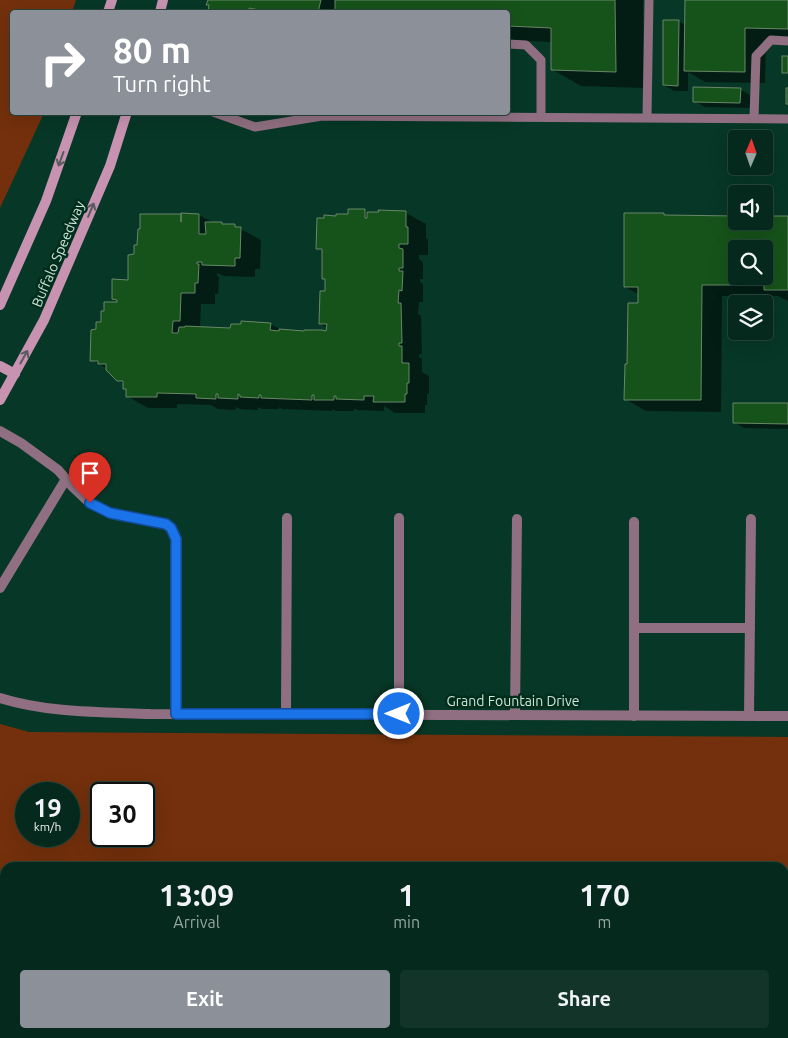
<!DOCTYPE html>
<html lang="en">
<head>
<meta charset="utf-8">
<style>
  :root { --surface:#05291c; --page:#133529; --text:#f1f3f6; --muted:#97a6a3; --line:#26453b; --accent:#8c9099 }
  body { margin:0; font-family:Ubuntu,sans-serif; background:var(--page); color:var(--text); height:100vh; display:flex; flex-direction:column; font-size:19px; white-space:nowrap }
  * { box-sizing:border-box; margin:0 }
  p { font-size:16px; color:var(--muted) }
  .icon { flex:none; width:28px; height:28px; fill:none; stroke:currentColor; stroke-width:2; stroke-linecap:round; stroke-linejoin:round }
  .map { position:relative; flex:1; overflow:hidden }
  .drawer { position:absolute; left:0px; top:862px; width:789px; height:176px; display:flex; flex-direction:column; background:var(--surface); border-radius:15px 15px 0 0; box-shadow:0 5px 20px #0002,0 0 0 1px var(--line) }
  .drawer>* { flex:none }
  .hud { position:absolute; left:10px; top:10px; width:500px; height:105px; border-radius:5px; box-shadow:0 5px 20px #0002,0 0 0 1px var(--line); background:#8c9099; color:#fff; overflow:hidden }
  .needle { width:32px; rotate:2deg }
  .buttons { position:absolute; left:728px; top:130px; display:grid; gap:10px }
  .buttons a { display:grid; place-items:center; width:45px; height:45px; border-radius:5px; background:var(--surface); box-shadow:0 5px 20px #0002,0 0 0 1px var(--line); font-size:25px }
  .speed { position:absolute; left:15px; top:782px; display:flex; gap:10px; font-size:25px; font-weight:700; text-align:center }
  .speed>* { display:grid; place-content:center; width:65px; height:65px; border-radius:50%; background:var(--surface); box-shadow:0 5px 20px #0002,0 0 0 1px var(--line); line-height:1 }
  .speed small { font-size:12px; font-weight:400 }
  .speed .limit { border:2px solid #111; border-radius:8px; background:#fff; color:#111 }
  .pin { position:absolute; display:grid; place-items:center; width:42px; height:42px; color:#fff; margin:-51px -21px; border-radius:50% 50% 50% 0; rotate:-45deg; box-shadow:0 0 5px #0007 }
  .pin .icon { rotate:45deg }
  .me { position:absolute; width:55px; margin:-28px; rotate:270deg; stroke-linejoin:round; filter:drop-shadow(0 0 4px #0008) }
  .turn { display:flex; align-items:center; gap:18px; height:105px; padding:0 20px; font-size:22px }
  .turn .icon { width:65px; height:65px; stroke-width:2.5 }
  .turn b { display:block; font-size:35px; line-height:42px }
  .eta { display:flex; justify-content:space-evenly; align-items:center; height:85px; text-align:center }
  .eta b { font-size:30px; font-weight:700; line-height:35px }
  .button { display:flex; gap:10px; margin-top:auto; padding:10px 20px }
  .button a { flex:1; height:58px; border-radius:5px; background:var(--accent); color:#fff; font-size:20px; font-weight:700; line-height:58px; text-align:center }
  .button a+a { background:var(--page); color:var(--text) }
  .map>svg:first-child { display:block }
</style>
</head>
<body>
<div class="map">
<svg width="788" height="1038" viewBox="0 0 788 1038">
  <rect width="100%" height="100%" fill="#073726"/>
  <!-- green -->
  <g fill="#74300c" fill-rule="evenodd">
    <polygon points="0,0 76,0 72,12 12,12 12,112 44,113 0,208"/>
    <path d="M0,724L29,732L788,737V1038H0ZM26,794H69V836H26ZM101,794H144V836H101ZM5,868H784V1034H5Z"/>
  </g>
  <!-- shadow -->
  <g fill="#0007" fill-rule="evenodd">
    <polygon points="209,0 643,0 644,88 581,86 553,70 552,42 508,40 508,12 209,12 210,6"/>
    <polygon points="686,0 788,0 788,39 766,39 765,83 705,82 688,72 688,91 674,91 664,85 678,21 686,25"/>
    <polygon points="740,89 750,95 750,108 705,107 694,101"/>
    <polygon points="365,211 369,213 406,213 426,224 426,238 428,240 428,255 419,255 419,259 423,262 423,279 420,279 420,282 423,284 423,302 419,302 418,314 421,316 422,354 419,354 419,357 422,359 422,372 429,376 429,394 427,394 427,405 425,405 425,413 395,413 384,406 384,411 357,410 354,408 354,411 336,411 332,409 332,411 282,409 279,407 279,409 262,409 258,407 258,410 240,409 236,407 236,410 218,409 211,405 177,404 177,408 148,408 127,396 127,390 124,388 124,384 118,380 108,369 92,360 97,331 102,323 105,313 121,303 113,299 129,281 139,246 199,215 214,223 235,226 261,240 260,269 255,269 255,277 224,276 217,273 217,276 219,277 218,294 215,294 215,304 201,304 200,328 232,329 270,324 282,330 328,332 328,328 320,324 326,293 327,281 323,279 323,251 318,248 349,215"/>
    <path d="M664,214L668,217H736V221H764V217L788,218V301L778,296H722L721,412L646,411L625,399L628,366L639,304L640,295L625,287ZM736,249H764V276H736Z"/>
    <polygon points="788,405 788,429 744,428 734,422"/>
  </g>
  <!-- building -->
  <g fill="#16531a" stroke="#698768" fill-rule="evenodd">
    <polygon points="208,0 321,0 318,12 270,12 249,8 248,12 208,12 209,5 206,5"/>
    <polygon points="335,0 615,0 616,72 551,70 551,28 508,26 508,12 335,12"/>
    <polygon points="685,0 788,0 788,29 745,28 745,72 684,71"/>
    <polygon points="663,20 679,20 678,86 663,85"/>
    <rect x="782" y="56" width="6" height="17"/>
    <polygon points="693,87 741,88 740,103 693,102"/>
    <rect x="786" y="88" width="2" height="16"/>
    <polygon points="348,209 365,209 365,218 367,218 367,212 379,212 378,210 406,211 406,227 408,227 408,244 399,244 399,248 403,249 403,268 399,268 399,271 403,271 402,291 399,290 398,303 401,303 402,343 399,343 399,346 402,346 402,363 409,363 409,383 407,383 407,394 405,394 405,402 373,402 374,396 364,396 364,400 336,399 336,396 334,396 334,400 314,400 314,395 312,395 312,400 261,398 261,395 259,395 259,398 240,397 240,395 238,394 238,399 218,398 218,394 216,394 216,399 196,398 196,394 157,393 157,397 126,397 126,389 123,389 123,381 117,381 106,370 106,364 98,364 98,361 90,361 91,330 96,329 96,322 101,322 101,311 104,311 104,302 117,302 117,300 112,299 112,279 128,280 128,255 134,254 134,245 137,245 138,229 140,229 140,214 181,214 181,222 181,213 199,214 199,234 206,234 205,222 222,222 222,224 235,224 235,227 241,227 240,258 235,258 235,266 202,265 202,262 197,262 197,264 199,264 198,283 195,283 195,293 181,293 180,321 173,321 172,333 178,333 179,327 185,327 185,326 230,328 231,324 241,324 241,321 271,323 270,330 279,331 279,329 304,331 304,330 322,330 326,331 327,324 319,324 320,291 325,291 325,279 322,279 322,249 316,249 317,218 324,218 324,215 336,216 336,214 348,214"/>
    <path d="M624,213H664V215L736,216V221H764V216H788V290H764V285H702L701,400H624L625,364H627L628,303H638V287H624ZM736,249H764V276H736Z"/>
    <polygon points="733,403 788,403 788,424 733,423"/>
  </g>
  <g fill="none" stroke-linecap="round" stroke-linejoin="round">
    <!-- lane -->
    <g stroke="#8f6f81" stroke-width="9">
      <polyline points="508,44 526,45 541,60 541,116"/>
      <polyline points="213,112 255,127 322,116 788,119"/>
      <polyline points="647,117 649,0"/>
      <polyline points="754,118 756,56 771,40 788,41"/>
    </g>
    <!-- street -->
    <g stroke="#8f6f81" stroke-width="10">
      <polyline points="0,431 21,443 58,470 72,486 90,503 110,513 166,524 171,528 176,539 176,714"/>
      <polyline points="634,522 634,716"/>
      <polyline points="0,588 66,479"/>
      <polyline points="634,628 750,628"/>
      <path d="M0,698C48,713 100,712 150,714L788,716"/>
      <polyline points="286,714 287,518"/>
      <polyline points="399,715 399,518"/>
      <polyline points="515,715 517,519"/>
      <polyline points="749,716 751,519"/>
    </g>
    <!-- secondary -->
    <g stroke="#c793b1" stroke-width="10">
      <polyline points="108,12 112,0"/>
      <polyline points="160,12 163,0"/>
      <polyline points="0,305 46,201 77,112"/>
      <polyline points="0,366 15,374"/>
      <polyline points="0,400 44,320 110,166 127,112"/>
    </g>
  </g>
  <!-- one-way arrows -->
  <defs><path id="oneway-shaft" d="M-6 0H5M1.5-3L5.5 0L1.5 3" fill="none" stroke-width="1.6" stroke-linecap="round" stroke-linejoin="round" transform="scale(1.25)"/></defs>
  <g stroke="#5a5b5f">
    <use href="#oneway-shaft" transform="translate(61 159) rotate(110)"/>
    <use href="#oneway-shaft" transform="translate(91 210) rotate(-67)"/>
    <use href="#oneway-shaft" transform="translate(24 357) rotate(-61)"/>
  </g>
  <g fill="none" stroke-linecap="round" stroke-linejoin="round">
    <defs>
      <polyline id="route" points="90,503 110,513 166,524 171,528 176,539 176,714 399,714"/>
    </defs>
    <!-- route casing -->
    <use href="#route" stroke="#114b97" stroke-width="12"/>
    <!-- route -->
    <use href="#route" stroke="#1a73e8" stroke-width="9"/>
  </g>
  <g text-anchor="middle" dominant-baseline="central" stroke-width="5" stroke-linejoin="round" paint-order="stroke">
    <!-- street labels -->
    <g font-size="14" fill="#cee6da" stroke="#002d1c">
      <text transform="translate(58 254) rotate(-67)">Buffalo Speedway</text>
      <text x="513" y="701">Grand Fountain Drive</text>
    </g>
  </g>
</svg>
<div class="buttons">
<a><svg class="needle" viewBox="-14 -14 28 28"><path d="M0-13l5 13h-10z" fill="#e53935"/><path d="M0 13l5-13h-10z" fill="#97a6a3"/></svg></a>
<a><svg class="icon" aria-label="sound" viewBox="0 0 24 24"><path d="M4 9h4l5-4v14l-5-4H4zM17 9q2 3 0 6"/></svg></a>
<a><svg class="icon" aria-label="search" viewBox="0 0 24 24"><circle cx="10" cy="10" r="6"/><path d="M15 15l6 6"/></svg></a>
<a><svg class="icon" aria-label="layers" viewBox="0 0 24 24"><path d="M12 4l9 5-9 5-9-5zM3 14l9 5 9-5"/></svg></a>
</div>
<div class="speed"><div>19<small>km/h</small></div><div class="limit">30</div></div>
<div class="pin" style="left:90px;top:503px;background:#d93025"><svg class="icon" aria-label="arrive" viewBox="0 0 24 24"><path d="M6 21V4h12l-3 4 3 4H6"/></svg></div>
<svg class="me" style="left:399px;top:714px" viewBox="-20 -20 40 40"><circle r="17" fill="#1a73e8" stroke="#fff" stroke-width="3"/><path d="M0-11L8 9 0 5-8 9z" fill="#fff"/></svg>
<div class="hud">
<div class="turn"><svg class="icon" aria-label="right" viewBox="0 0 24 24"><path d="M7 20v-9h11M14 6l5 5-5 5"/></svg><div><b>80 m</b>Turn right</div></div>
</div>
<section class="drawer">
<div class="eta">
<div><b>13:09</b><p>Arrival</p></div>
<div><b>1</b><p>min</p></div>
<div><b>170</b><p>m</p></div>
</div>
<div class="button"><a>Exit</a><a>Share</a></div>
</section>
</div>
</body>
</html>
